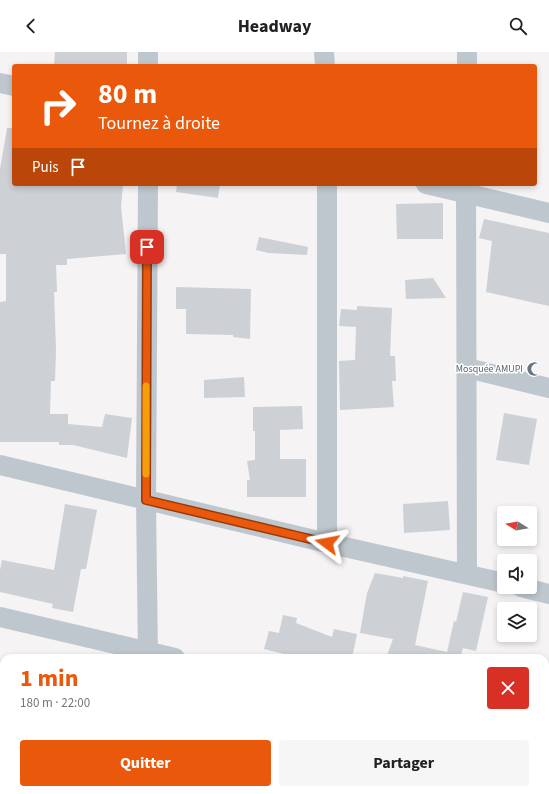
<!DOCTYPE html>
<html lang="fr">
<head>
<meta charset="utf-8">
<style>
  :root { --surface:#fff; --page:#f6f6f6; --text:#202124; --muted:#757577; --accent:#ea580c }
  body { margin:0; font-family:"Source Sans 3",sans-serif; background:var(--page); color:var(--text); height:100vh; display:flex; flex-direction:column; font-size:15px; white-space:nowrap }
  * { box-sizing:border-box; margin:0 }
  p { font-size:13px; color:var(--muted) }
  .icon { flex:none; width:22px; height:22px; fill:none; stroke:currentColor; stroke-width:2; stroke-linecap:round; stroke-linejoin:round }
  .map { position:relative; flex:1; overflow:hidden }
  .side { position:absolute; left:0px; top:602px; width:549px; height:140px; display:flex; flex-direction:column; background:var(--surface); border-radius:12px 12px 0 0; box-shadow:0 2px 6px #0003 }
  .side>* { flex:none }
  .guide { position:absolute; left:12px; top:12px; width:525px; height:122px; border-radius:4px; box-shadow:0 2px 6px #0003; background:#ea580c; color:#fff; overflow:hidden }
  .needle { width:26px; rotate:281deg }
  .fabs { position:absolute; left:497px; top:454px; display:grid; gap:8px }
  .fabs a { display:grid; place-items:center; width:40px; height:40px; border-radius:4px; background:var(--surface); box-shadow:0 2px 6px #0003; font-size:20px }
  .pin { position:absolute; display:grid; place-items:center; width:34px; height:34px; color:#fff; margin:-17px; border-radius:8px; box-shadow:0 2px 6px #0006 }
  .me { position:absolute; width:44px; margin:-22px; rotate:283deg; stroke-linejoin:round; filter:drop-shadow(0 0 3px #0008) }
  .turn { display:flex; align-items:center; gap:14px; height:84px; padding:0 20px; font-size:18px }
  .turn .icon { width:52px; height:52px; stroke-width:2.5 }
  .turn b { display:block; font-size:28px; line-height:34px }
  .then { display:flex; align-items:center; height:38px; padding:0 20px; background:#0003; gap:8px; font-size:15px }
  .round { display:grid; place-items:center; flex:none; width:42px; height:42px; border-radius:4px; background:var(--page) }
  .overview { display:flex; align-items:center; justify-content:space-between; height:68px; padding:0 20px }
  h1 { font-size:24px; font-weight:700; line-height:30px; color:var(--accent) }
  .action { display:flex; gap:8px; margin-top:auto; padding:8px 20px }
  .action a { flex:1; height:46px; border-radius:4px; background:var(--accent); color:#fff; font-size:16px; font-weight:700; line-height:46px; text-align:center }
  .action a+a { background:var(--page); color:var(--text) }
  header { display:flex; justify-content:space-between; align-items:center; height:52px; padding:0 20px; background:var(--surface); font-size:18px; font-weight:700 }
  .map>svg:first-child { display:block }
</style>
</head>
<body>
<header><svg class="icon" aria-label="back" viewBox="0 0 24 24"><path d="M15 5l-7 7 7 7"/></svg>Headway<svg class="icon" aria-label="search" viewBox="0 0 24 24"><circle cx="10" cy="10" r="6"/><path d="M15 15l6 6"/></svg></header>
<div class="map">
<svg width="549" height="742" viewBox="0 0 549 742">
  <rect width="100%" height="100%" fill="#f5f3f3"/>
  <!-- building -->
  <g fill="#cdd0d5">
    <polygon points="55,0 127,0 127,14 54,14"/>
    <polygon points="7,76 14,76 14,132 123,132 121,154 126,202 67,207 67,213 56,213 57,240 54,240 56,298 55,329 51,329 50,362 68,362 68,372 102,375 105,362 132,366 127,406 73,393 59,393 59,390 0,390 0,250 6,249 6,202 0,202 0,117"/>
    <polygon points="177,132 220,132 218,146 176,140"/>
    <polygon points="443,151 443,187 397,187 396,152"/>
    <polygon points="484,167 549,181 549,254 486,240 492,189 479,186"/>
    <polygon points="259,185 308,195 307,203 268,201 256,198"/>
    <polygon points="433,226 446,246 406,247 405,228"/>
    <polygon points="176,235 251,237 250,287 233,285 233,283 186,282 186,257 176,257"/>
    <polygon points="357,254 392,256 390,304 395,304 396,329 392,329 394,355 340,358 339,309 355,308 356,275 339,274 341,257 357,258"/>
    <polygon points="244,325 245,345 204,346 204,328"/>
    <polygon points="302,354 303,377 280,378 280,407 306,407 306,445 247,445 247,428 250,428 247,409 255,408 255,379 253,379 253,355"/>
    <polygon points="504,361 537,367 529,413 496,408"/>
    <polygon points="448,449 450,478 404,481 403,452"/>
    <polygon points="65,452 97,458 86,517 81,517 73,560 52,556 53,552 0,540 0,518 2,508 54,518"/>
    <polygon points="375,521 403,526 403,524 428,529 415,593 447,600 454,569 456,570 463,540 488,545 476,599 463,596 460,606 386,606 393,587 360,581 367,541"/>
    <polygon points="283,563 297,566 296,571 332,585 334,577 357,582 352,606 284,606 284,602 264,597 269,579 279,581"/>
  </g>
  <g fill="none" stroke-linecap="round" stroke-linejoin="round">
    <!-- minor -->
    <g stroke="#bfc7ce" stroke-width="20">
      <polyline points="324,0 325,14"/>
      <polyline points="148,14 148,0"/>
      <polyline points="467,14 467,0"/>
      <polyline points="0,31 14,34"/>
      <polyline points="148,132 146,448 148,606"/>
      <polyline points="327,132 327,491"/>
      <polyline points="426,132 549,161"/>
      <polyline points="466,132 467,522"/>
      <polyline points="467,316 549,336"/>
      <polyline points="0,413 327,491 504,531"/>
      <polyline points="521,535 549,542"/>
      <polyline points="0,565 175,606"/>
      <polyline points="545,693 549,694"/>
      <polyline points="147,742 147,738"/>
    </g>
  </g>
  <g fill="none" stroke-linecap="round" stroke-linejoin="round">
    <defs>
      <polyline id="route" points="147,195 146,448 327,491"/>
    </defs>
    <!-- route casing -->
    <use href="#route" stroke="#983908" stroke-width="10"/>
    <!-- route -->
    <use href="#route" stroke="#ea580c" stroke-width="7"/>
    <!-- slow -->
    <polyline stroke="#f59e0b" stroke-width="7" points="146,422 146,334"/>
  </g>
  <!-- icons -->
  <defs>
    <symbol id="mosque-bare" viewBox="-9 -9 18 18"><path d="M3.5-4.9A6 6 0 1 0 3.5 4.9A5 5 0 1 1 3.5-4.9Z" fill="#6b7280" stroke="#fff" stroke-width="2.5" paint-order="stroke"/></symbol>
  </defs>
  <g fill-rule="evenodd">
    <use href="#mosque-bare" x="524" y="307" width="20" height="20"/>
  </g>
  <g text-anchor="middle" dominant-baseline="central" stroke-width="3" stroke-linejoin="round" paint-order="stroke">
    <!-- worship labels -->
    <g font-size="10" fill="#5b616d" stroke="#fff" text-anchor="end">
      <text x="523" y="317">Mosquée AMUPI</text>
    </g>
  </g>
</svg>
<div class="fabs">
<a><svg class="needle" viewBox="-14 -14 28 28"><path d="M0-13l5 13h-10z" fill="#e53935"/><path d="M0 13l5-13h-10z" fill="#757577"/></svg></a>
<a><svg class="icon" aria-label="sound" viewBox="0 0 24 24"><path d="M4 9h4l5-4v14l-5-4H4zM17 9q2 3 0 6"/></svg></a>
<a><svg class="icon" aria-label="layers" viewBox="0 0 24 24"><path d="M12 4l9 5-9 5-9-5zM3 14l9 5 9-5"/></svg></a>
</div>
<div class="pin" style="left:147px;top:195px;background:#d93025"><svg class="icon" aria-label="arrive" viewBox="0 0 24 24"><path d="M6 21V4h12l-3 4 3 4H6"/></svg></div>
<svg class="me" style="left:327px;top:491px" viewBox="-20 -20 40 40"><path d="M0-17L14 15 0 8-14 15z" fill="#ea580c" stroke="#fff" stroke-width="4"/></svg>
<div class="guide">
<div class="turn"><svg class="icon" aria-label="right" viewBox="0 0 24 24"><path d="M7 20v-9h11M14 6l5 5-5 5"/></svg><div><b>80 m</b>Tournez à droite</div></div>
<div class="then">Puis<svg class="icon" aria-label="arrive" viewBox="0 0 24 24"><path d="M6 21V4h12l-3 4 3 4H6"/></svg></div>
</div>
<section class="side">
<div class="overview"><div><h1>1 min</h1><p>180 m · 22:00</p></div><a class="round" style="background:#d93025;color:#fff"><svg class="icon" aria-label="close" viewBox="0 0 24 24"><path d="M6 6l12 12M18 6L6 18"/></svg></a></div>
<div class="action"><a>Quitter</a><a>Partager</a></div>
</section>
</div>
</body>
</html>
